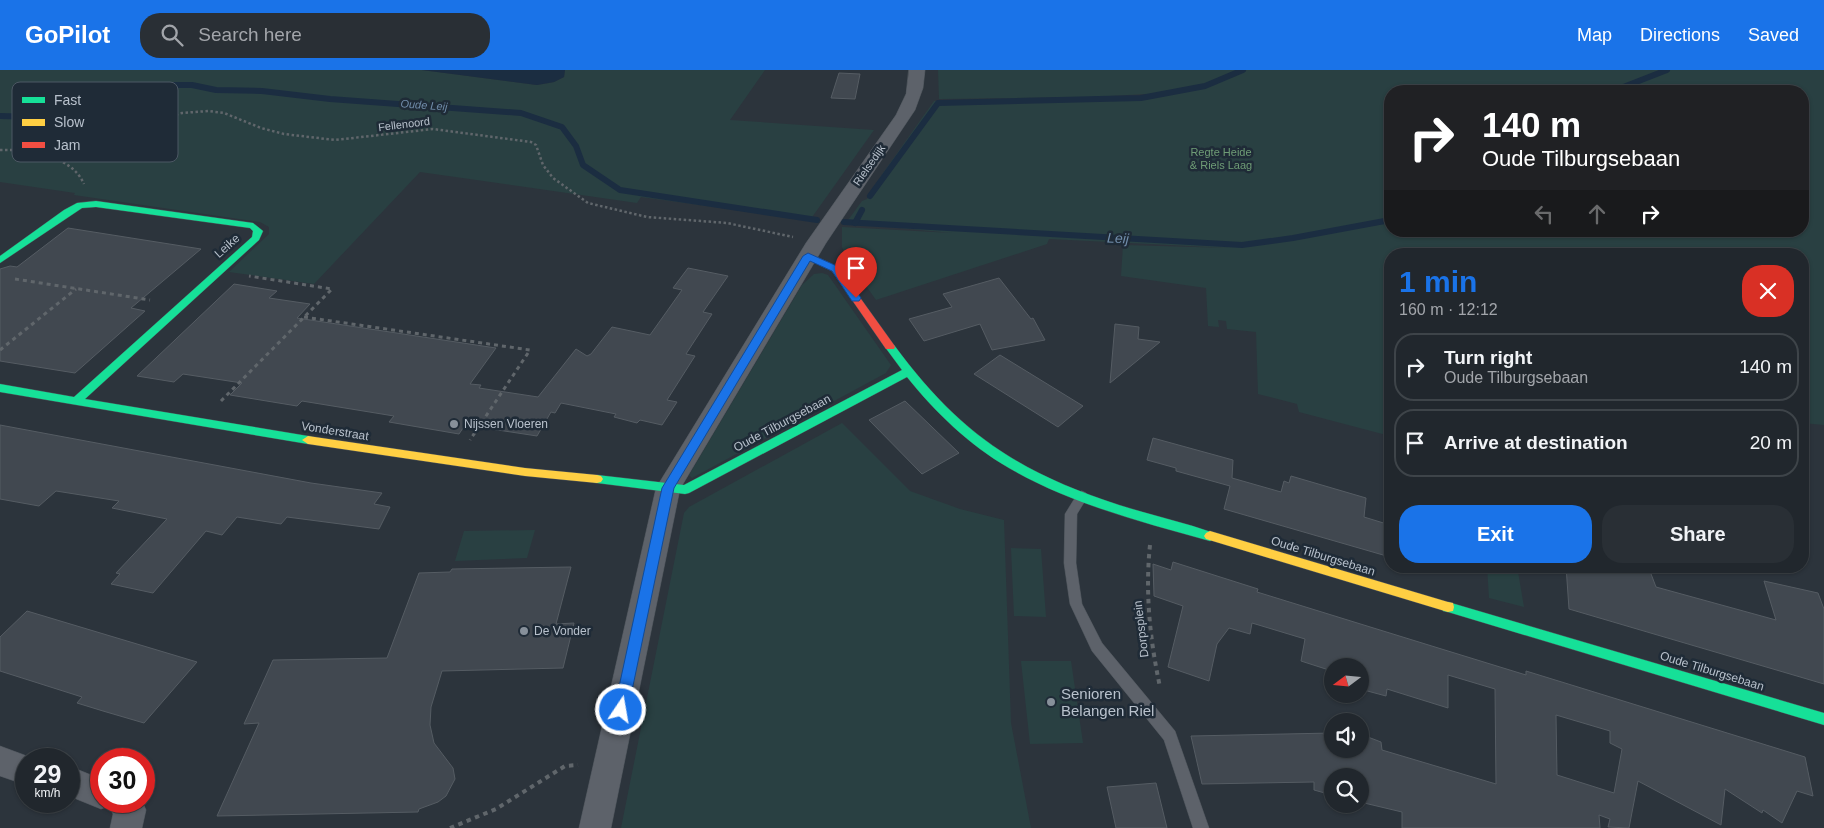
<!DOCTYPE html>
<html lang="en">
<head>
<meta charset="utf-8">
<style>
  :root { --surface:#21272d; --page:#292f35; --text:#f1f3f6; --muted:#a2a5aa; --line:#3e4449; --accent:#1a73e8 }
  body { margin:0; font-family:Arial,sans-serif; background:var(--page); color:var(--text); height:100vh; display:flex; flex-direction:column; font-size:19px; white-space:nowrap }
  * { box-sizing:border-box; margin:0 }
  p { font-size:16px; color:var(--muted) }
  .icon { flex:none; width:28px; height:28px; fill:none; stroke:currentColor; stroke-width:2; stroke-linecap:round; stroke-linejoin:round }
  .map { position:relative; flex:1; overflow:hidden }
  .side { position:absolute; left:1384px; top:178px; width:425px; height:325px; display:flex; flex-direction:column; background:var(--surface); border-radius:20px; box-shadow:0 1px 4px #0004,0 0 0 1px var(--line) }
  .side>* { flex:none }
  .hud { position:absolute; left:1384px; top:15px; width:425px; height:152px; border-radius:20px; box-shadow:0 1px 4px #0004,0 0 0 1px var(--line); background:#202124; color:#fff; overflow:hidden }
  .needle { width:32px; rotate:254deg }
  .tools { position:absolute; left:1324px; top:588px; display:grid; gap:10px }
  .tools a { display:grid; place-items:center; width:45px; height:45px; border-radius:50%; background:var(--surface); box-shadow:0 1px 4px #0004,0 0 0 1px var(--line); font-size:25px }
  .speed { position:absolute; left:15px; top:678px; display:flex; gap:10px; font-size:25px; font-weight:700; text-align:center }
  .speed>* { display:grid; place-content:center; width:65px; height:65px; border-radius:50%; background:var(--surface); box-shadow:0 1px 4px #0004,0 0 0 1px var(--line); line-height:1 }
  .speed small { font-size:12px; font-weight:400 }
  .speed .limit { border:8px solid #d22; background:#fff; color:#111 }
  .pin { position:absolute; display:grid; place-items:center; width:42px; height:42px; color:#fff; margin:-51px -21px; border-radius:50% 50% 50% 0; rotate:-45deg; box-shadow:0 0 5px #0007 }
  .pin .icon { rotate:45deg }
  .me { position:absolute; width:55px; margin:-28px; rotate:12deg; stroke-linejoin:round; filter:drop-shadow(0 0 4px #0008) }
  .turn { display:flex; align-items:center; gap:18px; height:105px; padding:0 15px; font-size:22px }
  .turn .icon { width:65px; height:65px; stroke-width:2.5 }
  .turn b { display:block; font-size:35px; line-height:42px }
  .lanes { display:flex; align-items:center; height:48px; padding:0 15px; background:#0003; justify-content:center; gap:25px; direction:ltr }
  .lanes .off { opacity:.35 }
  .round { display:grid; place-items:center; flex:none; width:52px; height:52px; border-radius:20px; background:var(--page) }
  .overview { display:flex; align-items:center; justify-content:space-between; height:85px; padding:0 15px }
  h1 { font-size:30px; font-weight:700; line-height:38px; color:var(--accent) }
  .action { display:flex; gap:10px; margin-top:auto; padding:10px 15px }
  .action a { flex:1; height:58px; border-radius:20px; background:var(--accent); color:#fff; font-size:20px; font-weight:700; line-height:58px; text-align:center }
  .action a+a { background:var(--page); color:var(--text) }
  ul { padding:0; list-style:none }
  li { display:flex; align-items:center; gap:15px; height:68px; margin:0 10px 8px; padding:0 5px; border:2px solid var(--line); border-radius:20px }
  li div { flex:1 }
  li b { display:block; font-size:19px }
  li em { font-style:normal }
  header { display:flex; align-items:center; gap:30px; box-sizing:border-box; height:70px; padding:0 25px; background:var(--accent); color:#fff }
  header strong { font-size:24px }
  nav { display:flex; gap:28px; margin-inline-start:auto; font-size:18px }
  .search { width:350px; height:45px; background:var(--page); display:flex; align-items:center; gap:12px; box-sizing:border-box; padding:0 18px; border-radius:20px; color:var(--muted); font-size:19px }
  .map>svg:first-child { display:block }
</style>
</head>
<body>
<header>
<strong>GoPilot</strong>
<div class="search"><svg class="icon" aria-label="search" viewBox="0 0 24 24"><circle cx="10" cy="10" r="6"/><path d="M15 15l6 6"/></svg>Search here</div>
<nav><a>Map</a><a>Directions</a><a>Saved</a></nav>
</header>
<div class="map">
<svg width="1824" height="758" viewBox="0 0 1824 758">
  <rect width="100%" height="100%" fill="#2c343c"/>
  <!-- green -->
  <g fill="#294042" fill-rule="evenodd">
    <polygon points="0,0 422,0 537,15 554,12 564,7 565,0 765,0 730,50 874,60 810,150 641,127 637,133 420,102 314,214 229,202 269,164 269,157 260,152 74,125 75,123 0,112"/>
    <path d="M938,0H1824V355L1803,353L1802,184H1390V366L1299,342L1297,334L1258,324L1256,262L1227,259L1226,251L1218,250L1219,257L1208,256L1206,218L1121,206L1123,175L1230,178L1049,169L1047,174L876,230L849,192L842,177V157L952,163L846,153L862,131L867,129L883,103L934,31L1148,26L1146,24L1092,27L939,29ZM1390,21H1802V161H1390V153L1358,158L1390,151Z"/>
    <polygon points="822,203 828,205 891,295 886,303 692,408 689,405 802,215 814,204"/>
    <polygon points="842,353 910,421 960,439 1004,450 1011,653 1031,758 621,758 684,443 689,437"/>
    <polygon points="535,460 527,488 455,491 464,461"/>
    <polygon points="1011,478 1041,479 1046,547 1014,546"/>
    <polygon points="1487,496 1517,496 1524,537 1489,528"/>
    <polygon points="1021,591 1071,591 1083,673 1030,674"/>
  </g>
  <!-- water -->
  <polygon fill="#1b2d41" points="422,0 565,0 564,7 554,12 537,15"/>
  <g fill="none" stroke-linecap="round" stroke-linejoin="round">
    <!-- stream -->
    <g stroke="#1b2d41" stroke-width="6">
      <polyline points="1613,21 1667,0"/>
      <polyline points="0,46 36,47 100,26 140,17 164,15 192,15 216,20 262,21 330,29 521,43 562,57 576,76 583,95 620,120 817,150"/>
      <polyline points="870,126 938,33 1141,28 1205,16 1243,0"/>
      <polyline points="844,152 1242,175 1293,168 1390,150"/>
      <polyline points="855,153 862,140"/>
    </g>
  </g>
  <!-- building -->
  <g fill="#414850" stroke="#555c63" fill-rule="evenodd">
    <polygon points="839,3 860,4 855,29 831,28"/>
    <polygon points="68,158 201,179 131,238 145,241 75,303 0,291 0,199 10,196 17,197"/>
    <polygon points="688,198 728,206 703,242 712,244 686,284 695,286 667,330 677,332 662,355 640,350 637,353 614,347 616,344 561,333 555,343 551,342 537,366 465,355 459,364 389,352 394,346 302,331 297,336 230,325 242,313 183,304 174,312 137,306 234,214 277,221 269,228 310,234 297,248 496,278 470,314 481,315 479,318 538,327 576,279 587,286 591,284 612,257 650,265 682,220 673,218"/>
    <polygon points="999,208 1031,249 1033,248 1045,270 992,280 980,254 924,271 909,249 952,237 943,224"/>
    <polygon points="1115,254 1139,257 1138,269 1160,272 1110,313"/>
    <polygon points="1000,285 1083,336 1058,357 974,304"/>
    <polygon points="905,331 959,383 922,404 869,350"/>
    <polygon points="0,355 311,413 382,423 374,434 390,437 379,459 287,447 281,454 237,447 222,465 206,461 153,523 111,514 120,504 116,503 167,449 112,438 119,431 56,421 39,436 0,429"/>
    <polygon points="1153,368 1233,390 1232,408 1281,422 1284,411 1289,413 1291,406 1366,428 1364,447 1390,455 1390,487 1224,439 1230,416 1176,401 1176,398 1147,390"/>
    <path d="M1173,492L1258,519L1257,522L1435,577L1526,605V601L1805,687L1813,726L1797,721L1782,753L1763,740L1762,743L1725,719L1721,755L1638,711L1629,758L1608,757L1610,749L1599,745L1600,758H1402V742L1360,732V706H1332V725L1314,720V712L1202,714L1191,666L1332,663V679H1360V664L1381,672L1382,680L1496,714L1495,619L1448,605V638L1387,619L1386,626L1360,619V596H1332V601L1301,591L1305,569L1252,553L1250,564L1229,558L1217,574L1209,611L1168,597L1183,536L1154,526L1153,494L1171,500ZM1556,645L1610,661V673L1622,679L1614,723L1557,705Z"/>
    <polygon points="1566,496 1648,496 1656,517 1776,550 1764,511 1818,523 1824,539 1824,614 1569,539"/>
    <polygon points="571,497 556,554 574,553 563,598 442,601 431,637 430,655 434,673 453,698 455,709 446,726 438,732 419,739 418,742 217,746 259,653 244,654 273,590 387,588 419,503 450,502 452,499"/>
    <polygon points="27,541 197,592 144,653 103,641 77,633 82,627 0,601 0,567"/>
    <polygon points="1156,713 1167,758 1116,758 1107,717"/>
  </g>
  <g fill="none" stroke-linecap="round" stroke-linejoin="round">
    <defs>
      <polygon id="lane" points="1082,421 1086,423 1088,426 1077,444 1076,493 1082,534 1102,573 1175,661 1209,758 1193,758 1164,670 1092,581 1070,534 1064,493 1065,444 1078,423"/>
      <g id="street">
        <polygon points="909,0 925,0 923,18 915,40 826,173 680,419 611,758 579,758 656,418 806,173 896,45 906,24"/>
        <polygon points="0,676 35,689 26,689 26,715 0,706"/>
        <polygon points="69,696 101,709 101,731 142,731 146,740 142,758 110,758 113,744 109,736 101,739 69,726"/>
      </g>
      <g id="fast">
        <polygon points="96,131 253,153 263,161 259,170 85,329 308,366 312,367 314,370 312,373 308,374 0,322 0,314 74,327 252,167 253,161 250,158 96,137 82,138 0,193 0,186 64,140 77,133"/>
        <path d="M890,274L894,275C958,362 1017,402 1119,435C1150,445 1183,452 1214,463L1216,466L1214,469L1210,471C1142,452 1071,434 1009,398C969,375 935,342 907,307L689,423L685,424L597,413L593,412L591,409L593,406L597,405L684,415L902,300L885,277Z"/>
        <polygon points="1448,532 1824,643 1824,655 1448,542 1443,541 1442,537 1443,533"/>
      </g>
      <g id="slow">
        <polygon points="308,366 525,398 597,405 601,406 603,409 601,412 597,413 525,406 308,374 302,370"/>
        <polygon points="1210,461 1448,532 1453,533 1454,537 1453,541 1448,542 1206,469 1204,466 1206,463"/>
      </g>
      <polygon id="jam" points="808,183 838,197 894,275 895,277 894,279 886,279 832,201 805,188 803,186"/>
    </defs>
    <!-- lane casing -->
    <use href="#lane" stroke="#4a5158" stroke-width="1"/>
    <!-- street casing -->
    <use href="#street" stroke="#4a5158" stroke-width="1"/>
    <!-- fast casing -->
    <use href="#fast" stroke="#4a5158" stroke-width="1"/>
    <!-- slow casing -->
    <use href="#slow" stroke="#4a5158" stroke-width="1"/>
    <!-- jam casing -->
    <use href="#jam" stroke="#4a5158" stroke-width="1"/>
    <!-- path-far2 -->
    <g stroke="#60666b" stroke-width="2.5" stroke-dasharray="2.5 2.5" stroke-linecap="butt">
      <polyline points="0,80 30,80 107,63 182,43 208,41 224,43 261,58 284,64 335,70 433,59 531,72 536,75 543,95 553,108 588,133 647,147 727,153 793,167"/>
      <path d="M30,81C52,87 74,92 84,114"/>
    </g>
    <!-- path-far1 -->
    <g stroke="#60666b" stroke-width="3" stroke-dasharray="4 4" stroke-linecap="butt">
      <polyline points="15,209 150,230"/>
      <polyline points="304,247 530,280 470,370"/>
      <polyline points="0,280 76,219"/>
      <polyline points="221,331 332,219 249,206"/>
    </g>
    <!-- path -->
    <g stroke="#60666b" stroke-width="4" stroke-dasharray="4.5 4.5" stroke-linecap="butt">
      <path d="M1150,475C1145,523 1150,570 1160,617"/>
      <polyline points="450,758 496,739 565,696 578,695"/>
    </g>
    <!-- lane -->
    <use href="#lane" fill="#5d626a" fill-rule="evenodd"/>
    <!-- street -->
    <use href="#street" fill="#5d626a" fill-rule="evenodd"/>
    <!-- fast -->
    <use href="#fast" fill="#16e098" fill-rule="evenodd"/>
    <!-- slow -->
    <use href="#slow" fill="#ffcf43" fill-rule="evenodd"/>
    <!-- jam -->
    <use href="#jam" fill="#f24e42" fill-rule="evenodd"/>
  </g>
  <!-- route -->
  <polygon fill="#1a73e8" stroke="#114b97" points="808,183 839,197 861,228 859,231 852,231 832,201 810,191 674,418 628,640 626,645 621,646 616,645 614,640 662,418 803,186"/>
  <!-- markers -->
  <g fill="#87909a" stroke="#1f2b37" stroke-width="2">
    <circle cx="454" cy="354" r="5"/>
    <circle cx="524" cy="561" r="5"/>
    <circle cx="1051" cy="632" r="5"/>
  </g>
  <g text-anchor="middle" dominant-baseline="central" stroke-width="5" stroke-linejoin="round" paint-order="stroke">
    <!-- far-water labels -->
    <g font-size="11" font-style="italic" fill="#718dab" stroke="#1f2b37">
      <text transform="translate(424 35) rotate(4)">Oude Leij</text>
    </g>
    <!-- far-street labels -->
    <g font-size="11" fill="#b8c1cc" stroke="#1f2b37">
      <text transform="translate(404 54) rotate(-7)">Fellenoord</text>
      <text transform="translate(869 95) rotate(-55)">Rielsedijk</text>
    </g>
    <!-- far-park labels -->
    <g font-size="11" fill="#6f9d76" stroke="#1f2b37">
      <text x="1221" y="82">Regte Heide<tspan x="1221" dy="13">&amp; Riels Laag</tspan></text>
    </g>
    <!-- street labels -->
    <g font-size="12" fill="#b8c1cc" stroke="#1f2b37">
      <text transform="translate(227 176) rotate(-42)">Leike</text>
      <text transform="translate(782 353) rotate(-28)">Oude Tilburgsebaan</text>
      <text transform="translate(335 361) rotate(9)">Vonderstraat</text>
      <text transform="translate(1323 486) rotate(17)">Oude Tilburgsebaan</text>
      <text transform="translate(1141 559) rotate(-97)">Dorpsplein</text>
      <text transform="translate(1712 601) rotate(17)">Oude Tilburgsebaan</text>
    </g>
    <!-- poi labels -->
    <g font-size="12" fill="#b8c1cc" stroke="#1f2b37" text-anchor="start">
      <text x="464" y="354">Nijssen Vloeren</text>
      <text x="534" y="561">De Vonder</text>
    </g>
    <!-- water labels -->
    <g font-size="14" font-style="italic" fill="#718dab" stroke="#1f2b37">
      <text transform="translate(1118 168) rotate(3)">Leij</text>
    </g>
    <!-- near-poi labels -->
    <g font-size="15" fill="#b8c1cc" stroke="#1f2b37" text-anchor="start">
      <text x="1061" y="623">Senioren<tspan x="1061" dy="17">Belangen Riel</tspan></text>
    </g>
  </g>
  <!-- legend -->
  <rect x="12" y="12" width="166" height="80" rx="8" fill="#1f2b37" stroke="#4d5864" stroke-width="1"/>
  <rect x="22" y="27" width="23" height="6" fill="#16e098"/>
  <rect x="22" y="49" width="23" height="7" fill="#ffcf43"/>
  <rect x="22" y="72" width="23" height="6" fill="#f24e42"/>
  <g font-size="14" fill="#b8c1cc">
    <text x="54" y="35">Fast</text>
    <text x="54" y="57">Slow</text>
    <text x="54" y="80">Jam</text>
  </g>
</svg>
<div class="tools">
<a><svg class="needle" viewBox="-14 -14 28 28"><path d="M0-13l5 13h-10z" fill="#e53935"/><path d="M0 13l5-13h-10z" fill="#a2a5aa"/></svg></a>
<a><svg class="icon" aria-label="sound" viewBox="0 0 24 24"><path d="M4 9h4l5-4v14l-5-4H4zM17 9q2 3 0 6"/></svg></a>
<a><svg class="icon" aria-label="search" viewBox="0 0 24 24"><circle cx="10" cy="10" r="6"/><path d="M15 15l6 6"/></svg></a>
</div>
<div class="speed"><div>29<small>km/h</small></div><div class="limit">30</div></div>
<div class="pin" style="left:856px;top:228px;background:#d93025"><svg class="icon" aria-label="arrive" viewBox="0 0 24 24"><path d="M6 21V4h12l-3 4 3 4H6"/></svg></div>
<svg class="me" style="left:621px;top:640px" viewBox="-20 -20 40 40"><circle r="17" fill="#1a73e8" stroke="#fff" stroke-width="3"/><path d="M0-11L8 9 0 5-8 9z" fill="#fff"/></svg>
<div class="hud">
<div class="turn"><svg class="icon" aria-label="right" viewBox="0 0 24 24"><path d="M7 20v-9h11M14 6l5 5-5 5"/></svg><div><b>140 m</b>Oude Tilburgsebaan</div></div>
<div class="lanes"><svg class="icon off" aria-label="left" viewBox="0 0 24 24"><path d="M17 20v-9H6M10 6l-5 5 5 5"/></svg><svg class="icon off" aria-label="ahead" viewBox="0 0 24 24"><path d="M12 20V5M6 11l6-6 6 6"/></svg><svg class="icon" aria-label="right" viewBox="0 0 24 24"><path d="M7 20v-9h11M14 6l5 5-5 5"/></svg></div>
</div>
<section class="side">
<div class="overview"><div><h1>1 min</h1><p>160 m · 12:12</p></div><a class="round" style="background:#d93025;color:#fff"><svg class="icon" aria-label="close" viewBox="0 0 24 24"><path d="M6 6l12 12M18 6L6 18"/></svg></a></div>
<ul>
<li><svg class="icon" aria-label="right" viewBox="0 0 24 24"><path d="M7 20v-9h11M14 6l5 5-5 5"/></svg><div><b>Turn right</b><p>Oude Tilburgsebaan</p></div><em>140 m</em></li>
<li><svg class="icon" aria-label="arrive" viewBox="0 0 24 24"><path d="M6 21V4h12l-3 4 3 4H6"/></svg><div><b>Arrive at destination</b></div><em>20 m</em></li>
</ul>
<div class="action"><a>Exit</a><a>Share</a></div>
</section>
</div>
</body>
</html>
